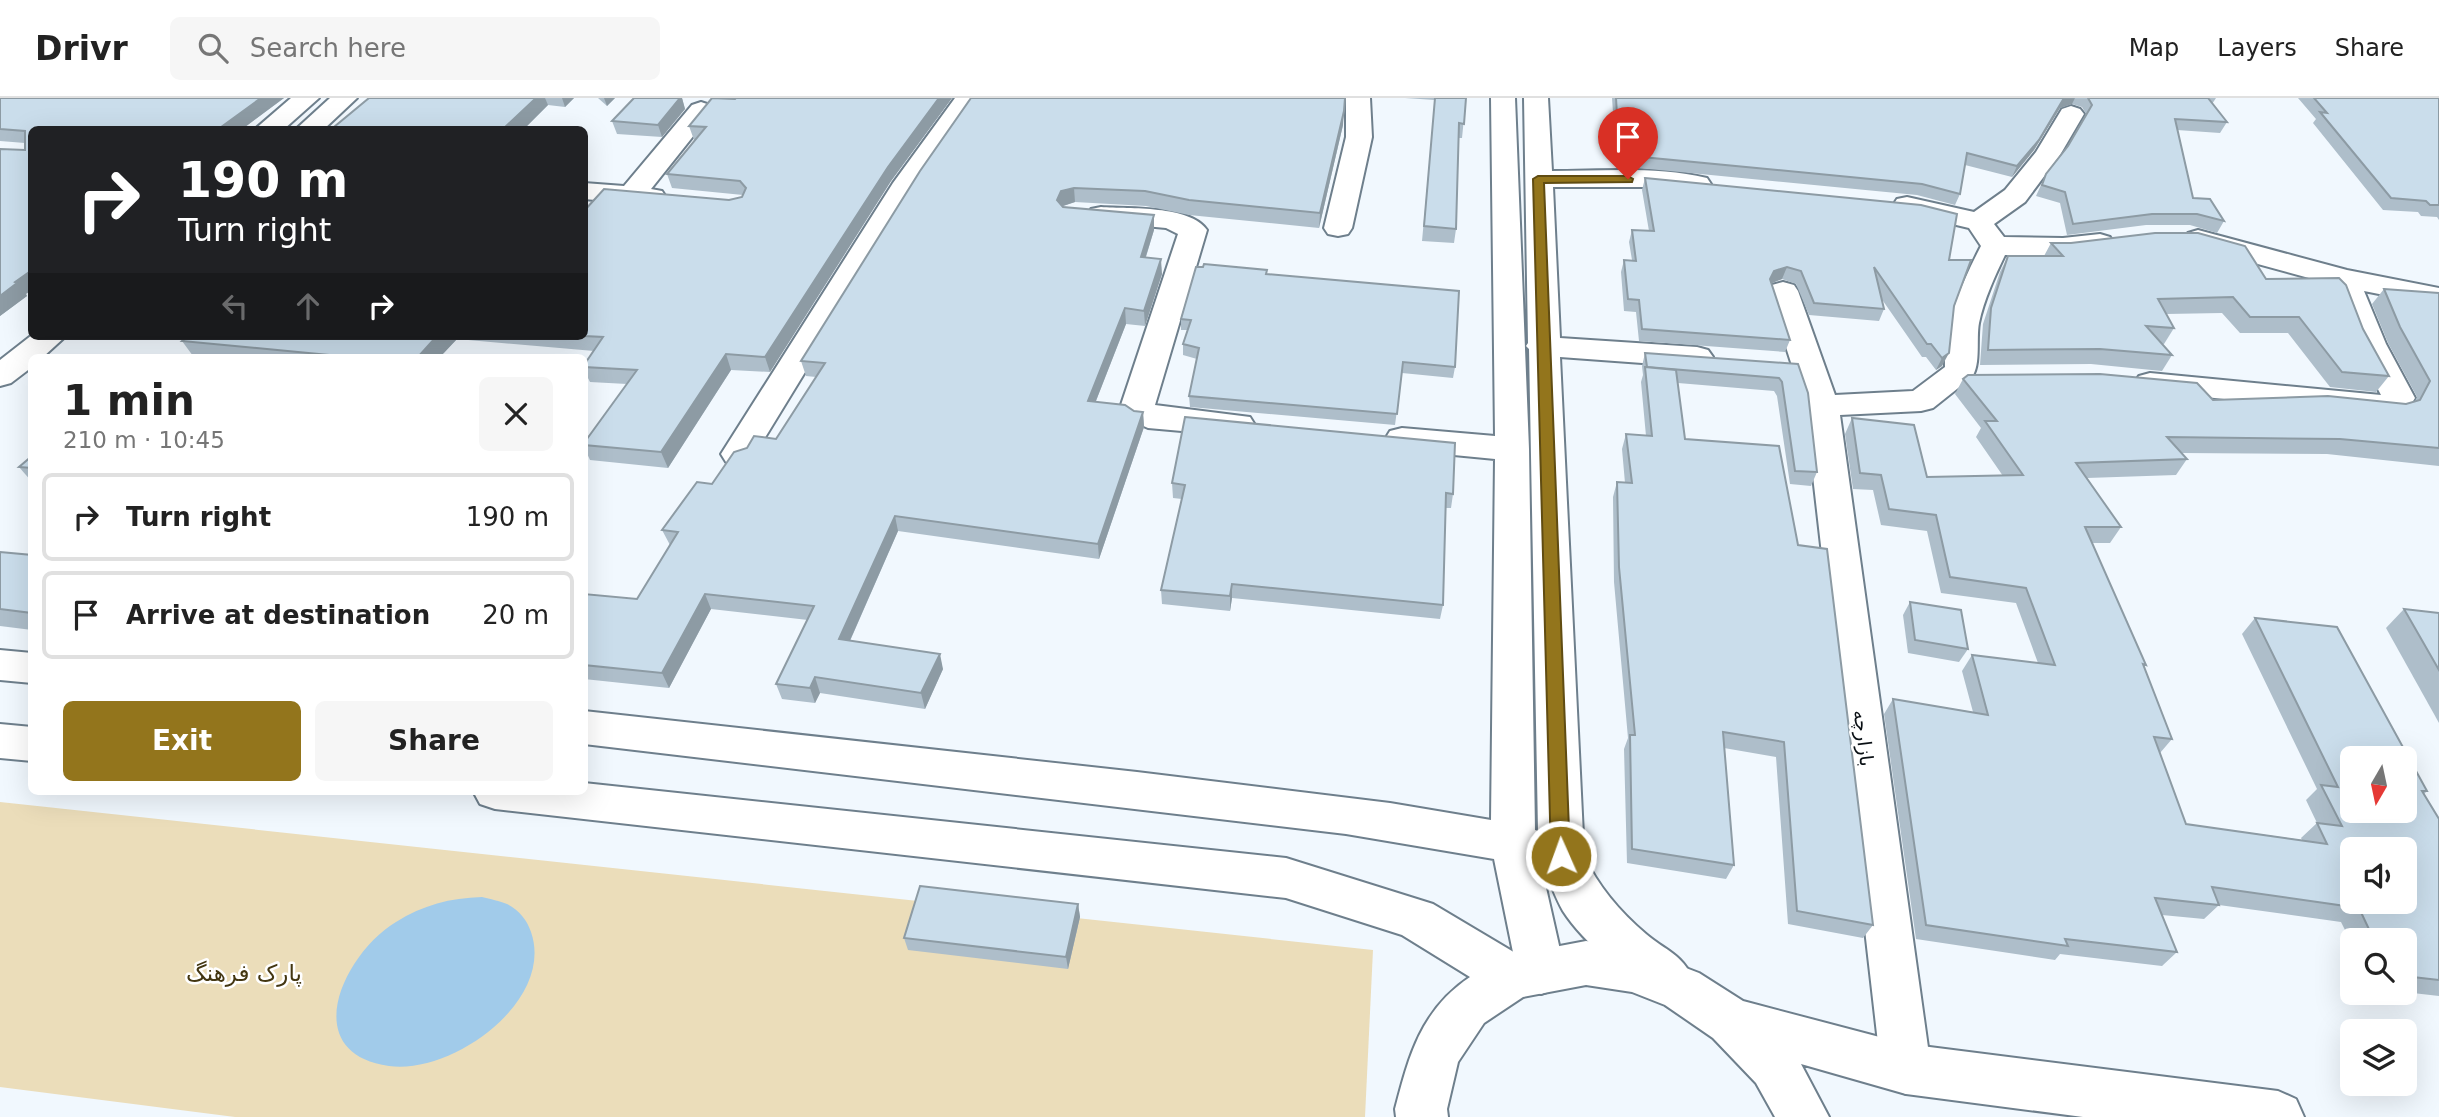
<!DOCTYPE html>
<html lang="en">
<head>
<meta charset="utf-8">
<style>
  :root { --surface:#fff; --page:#f6f6f6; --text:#222; --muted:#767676; --line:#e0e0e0; --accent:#93751c }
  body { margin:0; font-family:"DejaVu Sans",Vazirmatn,sans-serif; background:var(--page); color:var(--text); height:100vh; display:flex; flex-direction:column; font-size:26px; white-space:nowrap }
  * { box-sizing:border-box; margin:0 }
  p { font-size:23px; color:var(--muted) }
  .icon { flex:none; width:38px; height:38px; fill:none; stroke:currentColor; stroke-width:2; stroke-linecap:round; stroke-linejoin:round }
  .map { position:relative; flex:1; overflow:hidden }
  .drawer { position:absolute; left:28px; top:256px; width:560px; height:441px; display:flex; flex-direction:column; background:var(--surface); border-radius:10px; box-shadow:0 7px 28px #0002 }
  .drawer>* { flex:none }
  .top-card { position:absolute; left:28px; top:28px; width:560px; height:214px; border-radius:10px; box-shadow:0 7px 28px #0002; background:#202124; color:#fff; overflow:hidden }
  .needle { width:46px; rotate:189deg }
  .tools { position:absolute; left:2340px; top:648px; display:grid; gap:14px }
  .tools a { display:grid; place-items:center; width:77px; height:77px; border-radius:10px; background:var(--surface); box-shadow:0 7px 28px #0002; font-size:35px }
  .pin { position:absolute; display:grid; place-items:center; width:60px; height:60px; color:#fff; margin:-72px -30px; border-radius:50% 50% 50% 0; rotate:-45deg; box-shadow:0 0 7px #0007 }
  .pin .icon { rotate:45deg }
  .me { position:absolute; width:77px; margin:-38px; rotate:358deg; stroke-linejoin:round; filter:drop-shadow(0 0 5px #0008) }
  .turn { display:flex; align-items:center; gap:24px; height:147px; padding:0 35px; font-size:32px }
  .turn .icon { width:91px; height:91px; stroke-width:2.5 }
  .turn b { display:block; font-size:49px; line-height:60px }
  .lanes { display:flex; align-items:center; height:66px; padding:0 35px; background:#0003; justify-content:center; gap:35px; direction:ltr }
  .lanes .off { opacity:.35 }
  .round { display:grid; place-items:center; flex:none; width:74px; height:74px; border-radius:10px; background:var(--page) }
  .overview { display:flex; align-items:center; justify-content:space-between; height:119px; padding:0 35px }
  h1 { font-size:42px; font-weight:700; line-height:52px }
  .action { display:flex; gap:14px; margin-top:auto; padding:14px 35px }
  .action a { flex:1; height:80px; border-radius:10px; background:var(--accent); color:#fff; font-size:28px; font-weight:700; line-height:80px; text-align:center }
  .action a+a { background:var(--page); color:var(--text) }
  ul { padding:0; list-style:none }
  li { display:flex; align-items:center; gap:21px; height:88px; margin:0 14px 10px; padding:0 21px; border:4px solid var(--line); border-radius:10px }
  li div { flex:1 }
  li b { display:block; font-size:26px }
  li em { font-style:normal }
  header { display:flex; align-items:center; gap:42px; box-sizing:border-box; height:98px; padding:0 35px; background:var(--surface); border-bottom:2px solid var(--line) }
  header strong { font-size:33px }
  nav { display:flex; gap:38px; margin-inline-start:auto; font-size:24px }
  .search { width:490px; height:63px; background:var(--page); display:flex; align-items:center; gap:18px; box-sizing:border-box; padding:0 24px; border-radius:10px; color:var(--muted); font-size:26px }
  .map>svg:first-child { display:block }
</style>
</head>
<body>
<header>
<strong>Drivr</strong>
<div class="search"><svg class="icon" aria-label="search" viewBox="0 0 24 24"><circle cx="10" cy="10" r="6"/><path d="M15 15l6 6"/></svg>Search here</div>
<nav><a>Map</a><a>Layers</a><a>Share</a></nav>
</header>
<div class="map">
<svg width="2439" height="1019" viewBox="0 0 2439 1019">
  <rect width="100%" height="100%" fill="#f1f8fe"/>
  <!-- green -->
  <polygon fill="#ebddba" points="0,704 1373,852 1365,1019 235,1019 0,989"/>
  <!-- water -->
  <path fill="#a1cbea" d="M482,799C490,801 500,803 507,806C519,812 527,822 531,834C555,903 452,977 389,968C297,955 343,856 396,824C423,807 450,800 482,799Z"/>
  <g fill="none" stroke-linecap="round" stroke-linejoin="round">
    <defs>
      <g id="minor">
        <polygon points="291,0 319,0 283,32 254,32"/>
        <polygon points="330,0 357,0 323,32 295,32"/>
        <polygon points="955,0 980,0 920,86 750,364 738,367 726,364 721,356 893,85"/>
        <polygon points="1346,0 1370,0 1372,39 1352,130 1348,136 1338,138 1328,136 1324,130 1346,39"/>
        <path d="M1491,0H1515L1529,351L1535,732L1538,733L1529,251L1526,248L1528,245L1524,0H1548L1552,73C1603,73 1657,68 1707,80L1711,86L1707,92L1697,94L1650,89H1553L1560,240L1697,249L1708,252L1713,259L1708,266L1697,269L1560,259L1584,758C1598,788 1620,814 1646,836C1666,853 1682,856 1693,881L1686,897L1669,903C1636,891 1582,843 1563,813C1556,801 1551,786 1545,773L1542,772L1565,874L1558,890L1541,896L1524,890L1517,874L1494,761L1346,736L584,646V613L1137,674L1390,705L1491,722L1495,361L1402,352L1390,349L1385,341L1390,333L1402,330L1495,338Z"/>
        <polygon points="701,4 710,7 714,12 651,91 662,93 666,99 662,105 652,107 584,101 584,85 624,88 692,7"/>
        <path d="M2071,8L2080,11L2084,16L2060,57L2025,104L1994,126L2004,139L2063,140L2100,136L2110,139L2114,145L2110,151L2063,158L2005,157C1995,178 1984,201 1979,225C1976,241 1981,266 1972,279L1933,310L1921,313L1840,317L1931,971L1924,988L1906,996L1888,988L1881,971L1805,308L1768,193L1772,187L1783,184L1794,187L1798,193L1835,297L1913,293L1945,269C1944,224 1961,187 1981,148L1969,130L1897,113L1893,107L1897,101L1907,99L1974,114L2005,92L2036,54L2062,11Z"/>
        <path d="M1101,109C1129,111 1190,107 1207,132L1155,307L1250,319L1255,327L1250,335L1238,338L1148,330L1128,321L1121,307L1178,136L1166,130L1091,123L1087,117L1091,111Z"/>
        <polygon points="2198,132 2347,172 2439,190 2439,208 2364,193 2386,246 2415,300 2405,316 2393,319 2139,292 2134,285 2139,278 2150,275 2381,297 2354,246 2331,186 2188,147 2184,141 2188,135"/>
        <polygon points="32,237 66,238 43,259 32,259 32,269 11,285 0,288 0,262"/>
        <polygon points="0,552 32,555 32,585 0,582"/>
      </g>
      <g id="highway">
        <polygon points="0,626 32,629 32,663 0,660"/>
        <path d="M584,685L1286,760L1433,806L1517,856L1586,843L1634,850L1699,875L1743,903L1906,946L2278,993L2296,1001L2304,1019H2083L1906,996L1801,966L1829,1019H1775L1756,985L1713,940L1665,907L1632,894L1586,887L1523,899L1484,925L1458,964L1447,1011L1448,1019H1396L1395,1011C1409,957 1421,912 1470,879L1402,837L1286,800L495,711L480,706L473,693H584Z"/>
      </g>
    </defs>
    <!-- minor casing -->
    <use href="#minor" stroke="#6e7f8c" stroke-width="4"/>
    <!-- highway casing -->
    <use href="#highway" stroke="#6e7f8c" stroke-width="4"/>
    <!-- minor -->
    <use href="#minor" fill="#fff" fill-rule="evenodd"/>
    <!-- highway -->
    <use href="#highway" fill="#fff" fill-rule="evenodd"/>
  </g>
  <!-- wall -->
  <g fill="#aebeca">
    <polygon points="0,0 284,0 241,32 32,32 26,196 27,198 0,218 0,51 25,52 25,45 0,43"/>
    <polygon points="369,0 574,0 565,9 548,7 523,32 335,32 334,29"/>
    <polygon points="598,0 615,0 607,8"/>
    <polygon points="634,0 682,0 685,11 662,39 617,36 612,23"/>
    <polygon points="736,0 952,0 891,83 770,274 731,272 668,370 590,362 584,349 584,345 627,286 590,284 584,272 584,267 594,253 457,241 440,259 203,259 193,258 182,243 188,238 584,238 729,102 742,99 743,97 672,90 667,76 695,42 694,42 689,28"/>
    <polygon points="971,0 1343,27 1319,130 1189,117 1146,108 1075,104 1063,108 1154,132 1146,159 1162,176 1145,228 1126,226 1096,303 1134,313 1143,314 1144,329 1099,461 898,433 850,543 943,571 925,611 820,595 815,605 782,601 776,586 808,522 711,511 669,590 584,581 584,496 637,501 670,447 662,432 712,386 776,341 816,279 806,278 801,263"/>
    <polygon points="1405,0 1466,0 1462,40 1459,40 1456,131 1454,145 1422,143 1435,2"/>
    <polygon points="1612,0 2216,0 2212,6 2227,24 2220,35 2177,32 2193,100 2224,123 2217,135 2190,127 2146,127 2067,137 2060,105 2036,98 2046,76 2068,48 2086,16 2082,9 2072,6 2060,10 2034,52 2012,79 1965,67 1960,96 1955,107 1917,97 1639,70 1635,46 1615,44"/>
    <polygon points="2298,0 2439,0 2439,122 2437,119 2421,118 2418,114 2383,112 2313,25 2316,21"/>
    <polygon points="1645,80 1949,162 1954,208 1942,268 1936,272 1926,259 1922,259 1881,200 1884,211 1879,223 1809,217 1796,186 1782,181 1771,185 1790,242 1785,254 1639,243 1636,214 1624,213 1621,174 1624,162 1632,162 1629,144 1632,132 1649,133 1642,92"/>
    <polygon points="2051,145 2266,181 2363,231 2389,278 2376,294 2330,289 2288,235 2240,235 2222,215 2166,216 2174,230 2164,246 2162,246 2172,257 2162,273 2091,266 1980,267 1983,226 2000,174 2008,158 2044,158"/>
    <polygon points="1266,176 1455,269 1453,280 1402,275 1395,327 1190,309 1189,298 1197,261 1183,257 1183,246 1188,232 1181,232 1181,221"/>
    <polygon points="2384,191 2439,195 2439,368 2327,356 2181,355 2187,361 2176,377 2087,380 2121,429 2110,445 2092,445 2146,567 2144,569 2172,641 2160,655 2186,726 2302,742 2301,740 2317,725 2306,702 2317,691 2242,536 2255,520 2427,693 2424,696 2439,721 2439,898 2404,894 2404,842 2352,842 2352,846 2341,824 2219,807 2204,821 2162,817 2177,854 2162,868 2060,856 2055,862 1916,841 1884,616 1893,601 1973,614 1962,573 1972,557 2038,565 2016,505 1941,495 1927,433 1881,427 1873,392 1853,391 1845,336 1852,320 1927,379 2003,378 1976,339 1981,330 1955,296 1963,281 2213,302 2406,306 2415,303 2417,299 2388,245 2372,206"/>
    <polygon points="1645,255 1798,266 1817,374 1811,388 1790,386 1777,298 1774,293 1678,285 1685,341 1873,827 1863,840 1788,826 1776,659 1724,650 1734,767 1726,781 1627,765 1624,651 1628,640 1614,484 1613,399 1617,384 1625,385 1622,351 1626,336 1646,338 1641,284 1643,277 1642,268"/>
    <polygon points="32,358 32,384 19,369"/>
    <polygon points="1172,385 1453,396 1451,410 1445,410 1443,507 1440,521 1232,500 1230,513 1162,506 1161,492 1182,401 1173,400"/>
    <polygon points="0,454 32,457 32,532 0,528"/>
    <polygon points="1910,504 1968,551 1959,564 1908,555 1903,517"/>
    <polygon points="2404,511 2439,515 2439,625 2386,530"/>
    <polygon points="1078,806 1080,819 1068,871 908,852 904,840"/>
  </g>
  <!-- shaded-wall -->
  <g fill="#8d9ba4">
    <polygon points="261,0 284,0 241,32 217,32"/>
    <polygon points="536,0 545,0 548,7 523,32 502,32"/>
    <polygon points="562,0 574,0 565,9"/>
    <polygon points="604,0 615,0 607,8"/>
    <polygon points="680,0 682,0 685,11 662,39 658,27"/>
    <polygon points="939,0 952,0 891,83 770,274 765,259 888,69"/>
    <polygon points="2064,0 2075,0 2072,6 2060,10 2034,52 2012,79 2017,68"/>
    <polygon points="1344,13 1343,27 1319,130 1320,115"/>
    <polygon points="1074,90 1075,104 1063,108 1059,116 1057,102 1061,93"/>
    <polygon points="1154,117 1154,132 1141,174 1141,159"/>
    <polygon points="1161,161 1162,176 1145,228 1144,213"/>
    <polygon points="1787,169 1782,181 1770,186 1770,181 1774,173"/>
    <polygon points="32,172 32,192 26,196 27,198 0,218 0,198 15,184"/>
    <polygon points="1125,210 1126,226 1090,318 1088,303"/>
    <polygon points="437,238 455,238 457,241 440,259 418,259"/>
    <polygon points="1949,255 1942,268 1936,272 1942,260"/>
    <polygon points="726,256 731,272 668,370 661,354"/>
    <polygon points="1143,314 1144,329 1099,461 1098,446"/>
    <polygon points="895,418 898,433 844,556 839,541"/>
    <polygon points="1232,486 1232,500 1230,513 1230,498"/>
    <polygon points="705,496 711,511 669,590 662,575"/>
    <polygon points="940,556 943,571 925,611 921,595"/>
    <polygon points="815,579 820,595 815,605 810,590"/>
    <polygon points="1078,806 1080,819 1068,871 1066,859"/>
  </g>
  <!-- building -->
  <g fill="#caddeb" stroke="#8d9ba4" stroke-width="2" fill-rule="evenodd">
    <polygon points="0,0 261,0 217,32 32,32 32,172 15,184 17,185 0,198 0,51 25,52 25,33 0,31"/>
    <polygon points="369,0 536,0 502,32 343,32 345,30 334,29"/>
    <polygon points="634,0 680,0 658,27 612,23"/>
    <polygon points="712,0 735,1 736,0 939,0 888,69 765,259 726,256 661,354 584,347 584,345 637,272 584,269 584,267 603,239 584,238 584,113 604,91 729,102 742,99 746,90 740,83 667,76 706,29 689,28"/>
    <polygon points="971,0 1345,0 1344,13 1320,115 1189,102 1145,93 1074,90 1061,93 1057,102 1063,109 1154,117 1141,159 1161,161 1144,213 1125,210 1088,303 1125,307 1134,313 1143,314 1098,446 895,418 839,541 940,556 921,595 815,579 810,590 776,586 814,508 705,496 662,575 584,567 584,496 637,501 678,434 662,432 697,384 712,386 734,354 747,350 754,338 776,341 825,265 801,263 920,73"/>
    <polygon points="1435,0 1466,0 1464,26 1459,25 1456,131 1424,128"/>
    <polygon points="1616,0 2064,0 2039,42 2017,68 1967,55 1960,96 1922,86 1642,59 1638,35 1618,34"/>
    <polygon points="2088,0 2208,0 2227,24 2175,21 2193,100 2210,101 2224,123 2197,116 2152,116 2073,126 2065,94 2042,87 2046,76 2068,48 2092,7"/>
    <polygon points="2314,0 2439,0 2439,107 2430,107 2426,103 2391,100 2320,14 2327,15"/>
    <polygon points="1645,80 1921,107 1957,116 1949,162 1971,162 1954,208 1949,255 1942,260 1931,246 1927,246 1874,169 1884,211 1814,205 1801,173 1787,169 1774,173 1770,181 1790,242 1642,231 1639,202 1628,201 1624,162 1636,163 1632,132 1654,133"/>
    <polygon points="2155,135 2198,135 2245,148 2266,181 2339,180 2346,187 2363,231 2389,278 2342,274 2299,219 2250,219 2233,199 2158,201 2174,230 2146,228 2172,257 2100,251 1988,252 1991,210 2008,158 2063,158 2051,145 2071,145"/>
    <polygon points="1204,166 1267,172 1266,176 1459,193 1455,269 1403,264 1397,316 1189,298 1199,250 1183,246 1191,222 1181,221 1196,169 1203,169"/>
    <path d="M2384,191L2439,195V350L2340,341L2167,339L2187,361L2076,365L2121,429H2085L2146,567L2143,566L2172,641L2154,639L2186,726L2327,746L2317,725L2342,728L2321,687L2338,689L2255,520L2337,529L2427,693H2422L2439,721V882L2404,878V842H2374L2359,810L2212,789L2219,807L2155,800L2177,854L2065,841L2068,848L1926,827L1893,601L1988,617L1972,557L2055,567L2026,490L1950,479L1936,417L1889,411L1881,377L1860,375L1852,320L1914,327L1927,379L2023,377L1985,323H1997L1963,281L1968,277L2100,276L2197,285L2213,302L2328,298L2406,306L2420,302L2430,283L2400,229ZM2352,660H2404V712H2352ZM2352,751H2404V803H2352Z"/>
    <polygon points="188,238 437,238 418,259 350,259 182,243"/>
    <polygon points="1645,255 1798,266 1808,295 1817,374 1795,373 1782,284 1779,280 1647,269"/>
    <polygon points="1645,269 1676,272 1685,341 1779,348 1798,447 1827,451 1873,827 1797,813 1784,644 1723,634 1734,767 1632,751 1630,637 1635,637 1619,469 1617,384 1632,385 1626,336 1652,338"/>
    <polygon points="1185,319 1455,345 1453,396 1446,395 1443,507 1232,486 1230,498 1161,492 1185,387 1172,385"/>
    <polygon points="32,358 32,370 19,369"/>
    <polygon points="0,454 32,457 32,515 0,511"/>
    <polygon points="1910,504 1961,512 1968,551 1915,542"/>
    <polygon points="2404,511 2439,515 2439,572"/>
    <polygon points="920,788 1078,806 1066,859 904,840"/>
  </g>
  <!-- route -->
  <polygon fill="#93751c" stroke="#604c12" stroke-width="2" points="1628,78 1633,81 1632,84 1544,85 1570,758 1567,764 1561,766 1554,764 1551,758 1533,81 1538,78"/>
  <g text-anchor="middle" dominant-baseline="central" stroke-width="5" stroke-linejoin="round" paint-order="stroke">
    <!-- street labels -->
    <g font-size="19" fill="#090f14" stroke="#fff">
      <text transform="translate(1864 640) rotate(83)">بازارچه</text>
    </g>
    <!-- near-park labels -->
    <g font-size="23" fill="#433611" stroke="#fff">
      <text x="244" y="875">پارک فرهنگ</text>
    </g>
  </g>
</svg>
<div class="tools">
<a><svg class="needle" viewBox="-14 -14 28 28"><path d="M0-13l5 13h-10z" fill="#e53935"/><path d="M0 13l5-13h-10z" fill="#767676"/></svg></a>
<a><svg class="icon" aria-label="sound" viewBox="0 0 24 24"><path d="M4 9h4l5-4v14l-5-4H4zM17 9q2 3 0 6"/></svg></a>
<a><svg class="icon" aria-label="search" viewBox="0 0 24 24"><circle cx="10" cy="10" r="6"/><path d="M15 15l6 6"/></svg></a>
<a><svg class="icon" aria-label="layers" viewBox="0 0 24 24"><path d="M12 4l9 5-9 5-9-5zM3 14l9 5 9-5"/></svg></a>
</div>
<div class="pin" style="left:1628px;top:81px;background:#d93025"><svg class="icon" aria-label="arrive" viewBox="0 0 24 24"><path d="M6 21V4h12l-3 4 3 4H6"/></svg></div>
<svg class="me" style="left:1561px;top:758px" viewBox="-20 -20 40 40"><circle r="17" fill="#93751c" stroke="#fff" stroke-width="3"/><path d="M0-11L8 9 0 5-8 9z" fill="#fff"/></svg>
<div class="top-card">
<div class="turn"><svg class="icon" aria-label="right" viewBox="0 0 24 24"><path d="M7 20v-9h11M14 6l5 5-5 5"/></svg><div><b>190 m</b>Turn right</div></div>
<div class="lanes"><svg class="icon off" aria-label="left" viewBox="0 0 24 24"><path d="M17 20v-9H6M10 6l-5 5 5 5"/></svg><svg class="icon off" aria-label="ahead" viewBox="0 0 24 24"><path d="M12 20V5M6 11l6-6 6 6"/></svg><svg class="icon" aria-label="right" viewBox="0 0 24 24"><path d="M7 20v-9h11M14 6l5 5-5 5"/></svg></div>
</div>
<section class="drawer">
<div class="overview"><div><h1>1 min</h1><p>210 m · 10:45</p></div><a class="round"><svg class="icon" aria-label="close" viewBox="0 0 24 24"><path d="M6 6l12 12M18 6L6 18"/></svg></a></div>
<ul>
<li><svg class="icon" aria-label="right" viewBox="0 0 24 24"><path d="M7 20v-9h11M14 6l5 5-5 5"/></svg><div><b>Turn right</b></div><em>190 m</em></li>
<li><svg class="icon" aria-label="arrive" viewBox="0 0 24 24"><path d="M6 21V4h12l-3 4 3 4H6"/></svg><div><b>Arrive at destination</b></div><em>20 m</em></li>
</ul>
<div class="action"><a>Exit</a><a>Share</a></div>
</section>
</div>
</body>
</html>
